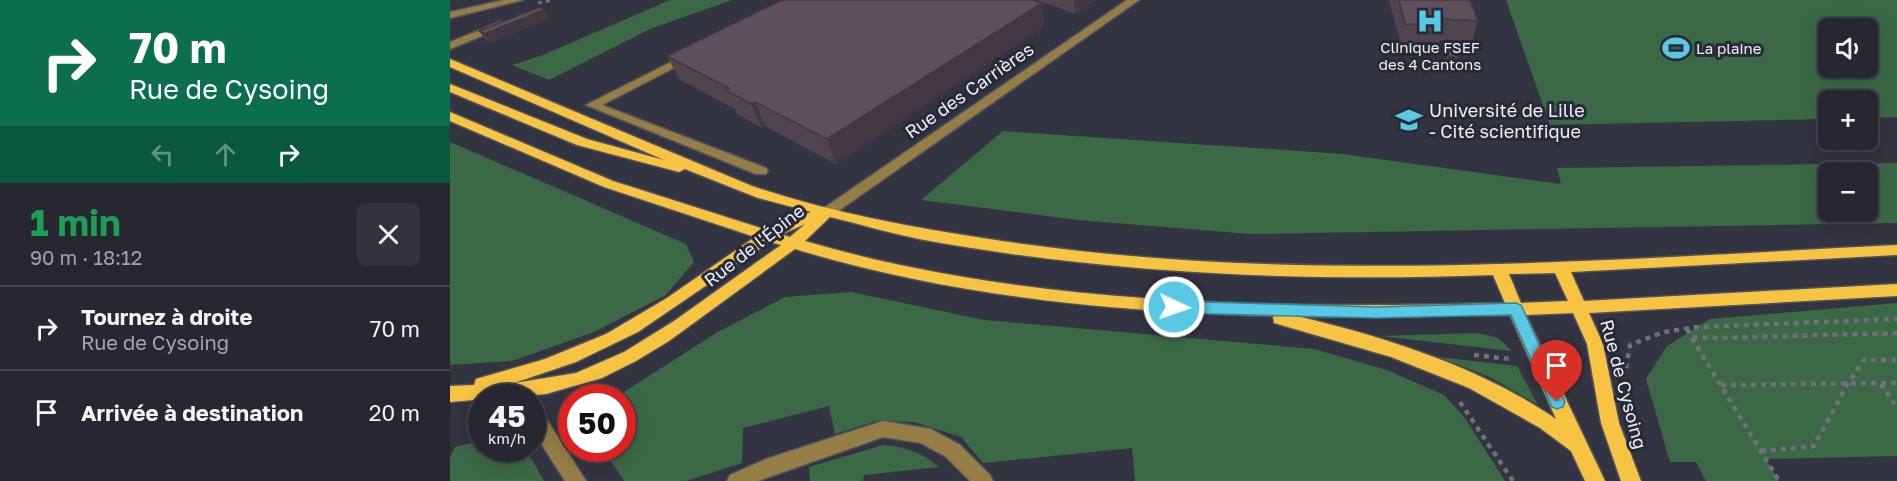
<!DOCTYPE html>
<html lang="fr">
<head>
<meta charset="utf-8">
<style>
  :root { --surface:#262731; --page:#32333d; --text:#f1f3f6; --muted:#a4a5ab; --line:#42444d }
  body { margin:0; font-family:"Golos Text",sans-serif; background:var(--page); color:var(--text); height:100vh; display:flex; flex-direction:column; font-size:22px; white-space:nowrap }
  * { box-sizing:border-box; margin:0 }
  p { font-size:20px; color:var(--muted) }
  .icon { flex:none; width:33px; height:33px; fill:none; stroke:currentColor; stroke-width:2; stroke-linecap:round; stroke-linejoin:round }
  .map { position:relative; flex:1; overflow:hidden }
  .side { display:flex; flex-direction:column; background:var(--surface); width:450px }
  .side>* { flex:none }
  .hud { background:#0b6e4f; color:#fff; overflow:hidden }
  .fabs { position:absolute; left:1368px; top:18px; display:grid; gap:12px }
  .fabs a { display:grid; place-items:center; width:60px; height:60px; border-radius:9px; background:var(--surface); box-shadow:0 3px 15px #0003,0 0 0 2px var(--line); font-size:30px }
  .speed { position:absolute; left:18px; top:384px; display:flex; gap:12px; font-size:30px; font-weight:700; text-align:center }
  .speed>* { display:grid; place-content:center; width:78px; height:78px; border-radius:50%; background:var(--surface); box-shadow:0 3px 15px #0003,0 0 0 2px var(--line); line-height:1 }
  .speed small { font-size:15px; font-weight:400 }
  .speed .limit { border:9px solid #d22; background:#fff; color:#111 }
  .pin { position:absolute; display:grid; place-items:center; width:51px; height:51px; color:#fff; margin:-62px -26px; border-radius:50% 50% 50% 0; rotate:-45deg; box-shadow:0 0 6px #0007 }
  .pin .icon { rotate:45deg }
  .me { position:absolute; width:66px; margin:-33px; rotate:93deg; stroke-linejoin:round; filter:drop-shadow(0 0 4px #0008) }
  .turn { display:flex; align-items:center; gap:21px; height:126px; padding:0 30px; font-size:27px }
  .turn .icon { width:78px; height:78px; stroke-width:2.5 }
  .turn b { display:block; font-size:42px; line-height:51px }
  .lanes { display:flex; align-items:center; height:57px; padding:0 30px; background:#0003; justify-content:center; gap:30px; direction:ltr }
  .lanes .off { opacity:.35 }
  .round { display:grid; place-items:center; flex:none; width:63px; height:63px; border-radius:9px; background:var(--page) }
  .head { display:flex; align-items:center; justify-content:space-between; height:102px; padding:0 30px }
  h1 { font-size:36px; font-weight:700; line-height:45px; color:#1e9e55 }
  ul { padding:0; list-style:none }
  li { display:flex; align-items:center; gap:18px; height:84px; padding:0 30px; border-top:2px solid var(--line) }
  li div { flex:1 }
  li b { display:block; font-size:22px }
  li em { font-style:normal }
  main { display:flex; flex:1; min-height:0 }
  .map>svg:first-child { display:block }
</style>
</head>
<body>
<main>
<section class="side">
<div class="hud">
<div class="turn"><svg class="icon" aria-label="right" viewBox="0 0 24 24"><path d="M7 20v-9h11M14 6l5 5-5 5"/></svg><div><b>70 m</b>Rue de Cysoing</div></div>
<div class="lanes"><svg class="icon off" aria-label="left" viewBox="0 0 24 24"><path d="M17 20v-9H6M10 6l-5 5 5 5"/></svg><svg class="icon off" aria-label="ahead" viewBox="0 0 24 24"><path d="M12 20V5M6 11l6-6 6 6"/></svg><svg class="icon" aria-label="right" viewBox="0 0 24 24"><path d="M7 20v-9h11M14 6l5 5-5 5"/></svg></div>
</div>
<div class="head"><div><h1>1 min</h1><p>90 m · 18:12</p></div><a class="round"><svg class="icon" aria-label="close" viewBox="0 0 24 24"><path d="M6 6l12 12M18 6L6 18"/></svg></a></div>
<ul>
<li><svg class="icon" aria-label="right" viewBox="0 0 24 24"><path d="M7 20v-9h11M14 6l5 5-5 5"/></svg><div><b>Tournez à droite</b><p>Rue de Cysoing</p></div><em>70 m</em></li>
<li><svg class="icon" aria-label="arrive" viewBox="0 0 24 24"><path d="M6 21V4h12l-3 4 3 4H6"/></svg><div><b>Arrivée à destination</b></div><em>20 m</em></li>
</ul>
</section>
<div class="map">
<svg width="1447" height="481" viewBox="0 0 1447 481">
  <rect width="100%" height="100%" fill="#333441"/>
  <!-- green -->
  <g fill="#3b6945" fill-rule="evenodd">
    <polygon points="220,0 282,0 200,29 99,80 62,65 93,55"/>
    <path d="M1056,0H1447V117L1418,118V100H1378V119L1100,125ZM1378,28H1418V68H1378Z"/>
    <path d="M553,131L892,154L1111,184L1107,168L1447,163V223L801,234L628,220L471,200ZM1378,172H1418V212H1378Z"/>
    <polygon points="0,142 236,244 244,262 216,295 144,332 62,361 0,365"/>
    <polygon points="401,292 534,320 864,349 937,370 994,395 1015,418 1055,481 685,481 682,448 533,463 511,437 464,422 426,421 385,434 379,406 293,428 292,463 236,481 174,481 153,449 172,448 172,398 166,397 266,333 335,297"/>
    <polygon points="1447,303 1447,456 1316,459 1329,481 1256,481 1246,462 1220,462 1196,379 1217,346 1260,319"/>
    <polygon points="1028,333 1048,338 1062,351 929,336"/>
    <polygon points="988,357 1067,366 1088,405 1042,378"/>
    <polygon points="31,441 32,448 76,449 94,481 0,481 0,457 5,447"/>
    <path d="M433,445C456,447 471,452 489,467L414,475L413,481H360L359,467Z"/>
  </g>
  <g fill="none" stroke-linecap="round" stroke-linejoin="round">
    <defs>
      <g id="minor">
        <polygon points="54,0 73,0 0,18 0,12"/>
        <polygon points="677,0 689,0 381,216 371,216 369,213 371,210"/>
        <polygon points="50,22 55,25 54,27 0,49 0,42"/>
        <polygon points="241,52 245,53 245,57 152,105 316,168 318,171 316,174 306,174 136,105"/>
        <polygon points="82,404 88,406 136,481 115,481 82,429"/>
        <polygon points="433,421 481,429 510,445 540,475 543,481 520,481 496,457 471,443 433,437 308,481 277,481 280,475 316,459"/>
      </g>
      <path id="major" d="M0,59L302,186C378,212 459,227 539,239C840,286 1145,260 1447,245V255L1121,272L1134,301L1447,284V296L1139,313L1153,344L1169,423L1191,481H1171L1151,423L1137,344L1123,313L1076,315L1155,481H1135L1121,451L1090,428L1019,388L941,357L824,323L823,316C663,312 499,296 345,249L219,341L186,361L152,378L96,394L0,402V386L24,385L26,379L95,359L156,334L217,298L305,237L154,187L0,121V112L163,181L317,230L361,212L308,198L235,169L229,172L127,145L0,92V84L137,139L214,160L0,67ZM380,217C410,224 439,233 469,239C658,274 851,282 1043,275L1055,303C827,309 575,306 355,241ZM355,224L340,237L333,235V234ZM320,242L331,245L224,321L174,352L126,373L64,383L126,362L188,332ZM1105,273L1118,301L1071,303L1059,274ZM1060,315L1106,419C1032,368 938,338 851,317Z"/>
    </defs>
    <!-- minor casing -->
    <use href="#minor" stroke="#51525e" stroke-width="3"/>
    <!-- major casing -->
    <use href="#major" stroke="#51525e" stroke-width="3"/>
    <!-- path-far1 -->
    <polyline stroke="#6f707c" stroke-width="3" stroke-dasharray="4 4" stroke-linecap="butt" points="88,3 103,0"/>
    <!-- path -->
    <g stroke="#6f707c" stroke-width="4.5" stroke-dasharray="5 5" stroke-linecap="butt">
      <polyline points="1237,329 1242,337 1268,338 1447,333"/>
      <polyline points="1242,338 1329,481"/>
      <polyline points="1024,355 1060,359"/>
      <polyline points="1176,368 1180,345 1214,332 1248,327 1447,319"/>
      <polyline points="1431,384 1447,408"/>
      <polyline points="1271,385 1447,383"/>
      <polyline points="1010,402 1063,481"/>
      <polyline points="1311,451 1364,446 1397,385 1414,360 1447,360"/>
    </g>
    <!-- minor -->
    <use href="#minor" fill="#957d46" fill-rule="evenodd"/>
    <!-- major -->
    <use href="#major" fill="#f6c342" fill-rule="evenodd"/>
  </g>
  <!-- wall -->
  <g fill="#51454d">
    <polygon points="587,0 646,0 625,14"/>
    <polygon points="939,0 1020,0 1028,21 1022,41 990,40 989,45 951,44"/>
    <polygon points="592,3 594,26 386,164 315,126 312,128 287,114 285,109 229,79 217,56"/>
    <polygon points="99,18 40,43 35,39 29,31"/>
    <polygon points="999,50 1009,52 1005,66 995,64"/>
  </g>
  <!-- shaded-wall -->
  <g fill="#42383f">
    <polygon points="624,0 646,0 625,14"/>
    <polygon points="592,3 594,26 386,164 377,139"/>
    <polygon points="94,10 99,18 40,43 34,34"/>
    <polygon points="305,102 315,126 312,128 301,104"/>
  </g>
  <!-- building -->
  <g fill="#5e505a" stroke="#42383f" stroke-width="1.5">
    <polygon points="332,0 582,0 592,3 377,139 305,102 301,104 276,90 279,88 217,56"/>
    <polygon points="949,0 1020,0 1028,21 992,19 994,25 955,24"/>
    <polygon points="90,7 94,10 34,34 29,31"/>
    <polygon points="999,50 1009,52 1007,58 997,56"/>
  </g>
  <!-- route -->
  <polygon fill="#59c8e4" stroke="#3a8294" stroke-width="1.5" points="724,301 926,307 1066,303 1071,305 1073,309 1115,402 1113,407 1107,409 1102,407 1061,315 926,318 724,313 719,311 717,307 719,303"/>
  <!-- icons -->
  <defs>
    <symbol id="hospital-bare" viewBox="-9 -9 18 18"><path d="M-5-5h3v3.5h4V-5h3V5h-3V1.5h-4V5h-3Z" fill="#59c8e4" stroke="#292a37" stroke-width="2.5" paint-order="stroke"/></symbol>
    <symbol id="stadium-bare" viewBox="-9 -9 18 18"><path d="M0-5a6.5 5 0 1 0 0 10a6.5 5 0 1 0 0-10ZM-3.5-1.8h7v3.6h-7Z" fill="#59c8e4" stroke="#292a37" stroke-width="2.5" paint-order="stroke"/></symbol>
    <symbol id="university-bare" viewBox="-9 -9 18 18"><path d="M0-5L7-2L0 1L-7-2ZM-4 1L0 2.5L4 1V4Q0 6-4 4Z" fill="#59c8e4" stroke="#292a37" stroke-width="2.5" paint-order="stroke"/></symbol>
  </defs>
  <g fill-rule="evenodd">
    <use href="#hospital-bare" x="961" y="2" width="38" height="38"/>
    <use href="#stadium-bare" x="1207" y="29" width="38" height="38"/>
    <use href="#university-bare" x="940" y="101" width="38" height="38"/>
  </g>
  <g text-anchor="middle" dominant-baseline="central" stroke-width="6" stroke-linejoin="round" paint-order="stroke">
    <!-- far-poi labels -->
    <g font-size="15" fill="#eeeff8" stroke="#292a37">
      <text x="980" y="47">Clinique FSEF<tspan x="980" dy="17">des 4 Cantons</tspan></text>
      <text x="1246" y="48" text-anchor="start">La plaine</text>
    </g>
    <!-- street labels -->
    <g font-size="18" fill="#eeeff8" stroke="#292a37">
      <text transform="translate(519 90) rotate(-35)">Rue des Carrières</text>
      <text transform="translate(304 245) rotate(-38)">Rue de l'Épine</text>
      <text transform="translate(1174 384) rotate(75)">Rue de Cysoing</text>
    </g>
    <!-- poi labels -->
    <g font-size="18" fill="#eeeff8" stroke="#292a37" text-anchor="start">
      <text x="979" y="110">Université de Lille<tspan x="979" dy="21">‐ Cité scientifique</tspan></text>
    </g>
  </g>
</svg>
<div class="fabs">
<a><svg class="icon" aria-label="sound" viewBox="0 0 24 24"><path d="M4 9h4l5-4v14l-5-4H4zM17 9q2 3 0 6"/></svg></a>
<a>+</a>
<a>−</a>
</div>
<div class="speed"><div>45<small>km/h</small></div><div class="limit">50</div></div>
<div class="pin" style="left:1107px;top:402px;background:#d93025"><svg class="icon" aria-label="arrive" viewBox="0 0 24 24"><path d="M6 21V4h12l-3 4 3 4H6"/></svg></div>
<svg class="me" style="left:724px;top:307px" viewBox="-20 -20 40 40"><circle r="17" fill="#59c8e4" stroke="#fff" stroke-width="3"/><path d="M0-11L8 9 0 5-8 9z" fill="#fff"/></svg>
</div>
</main>
</body>
</html>
